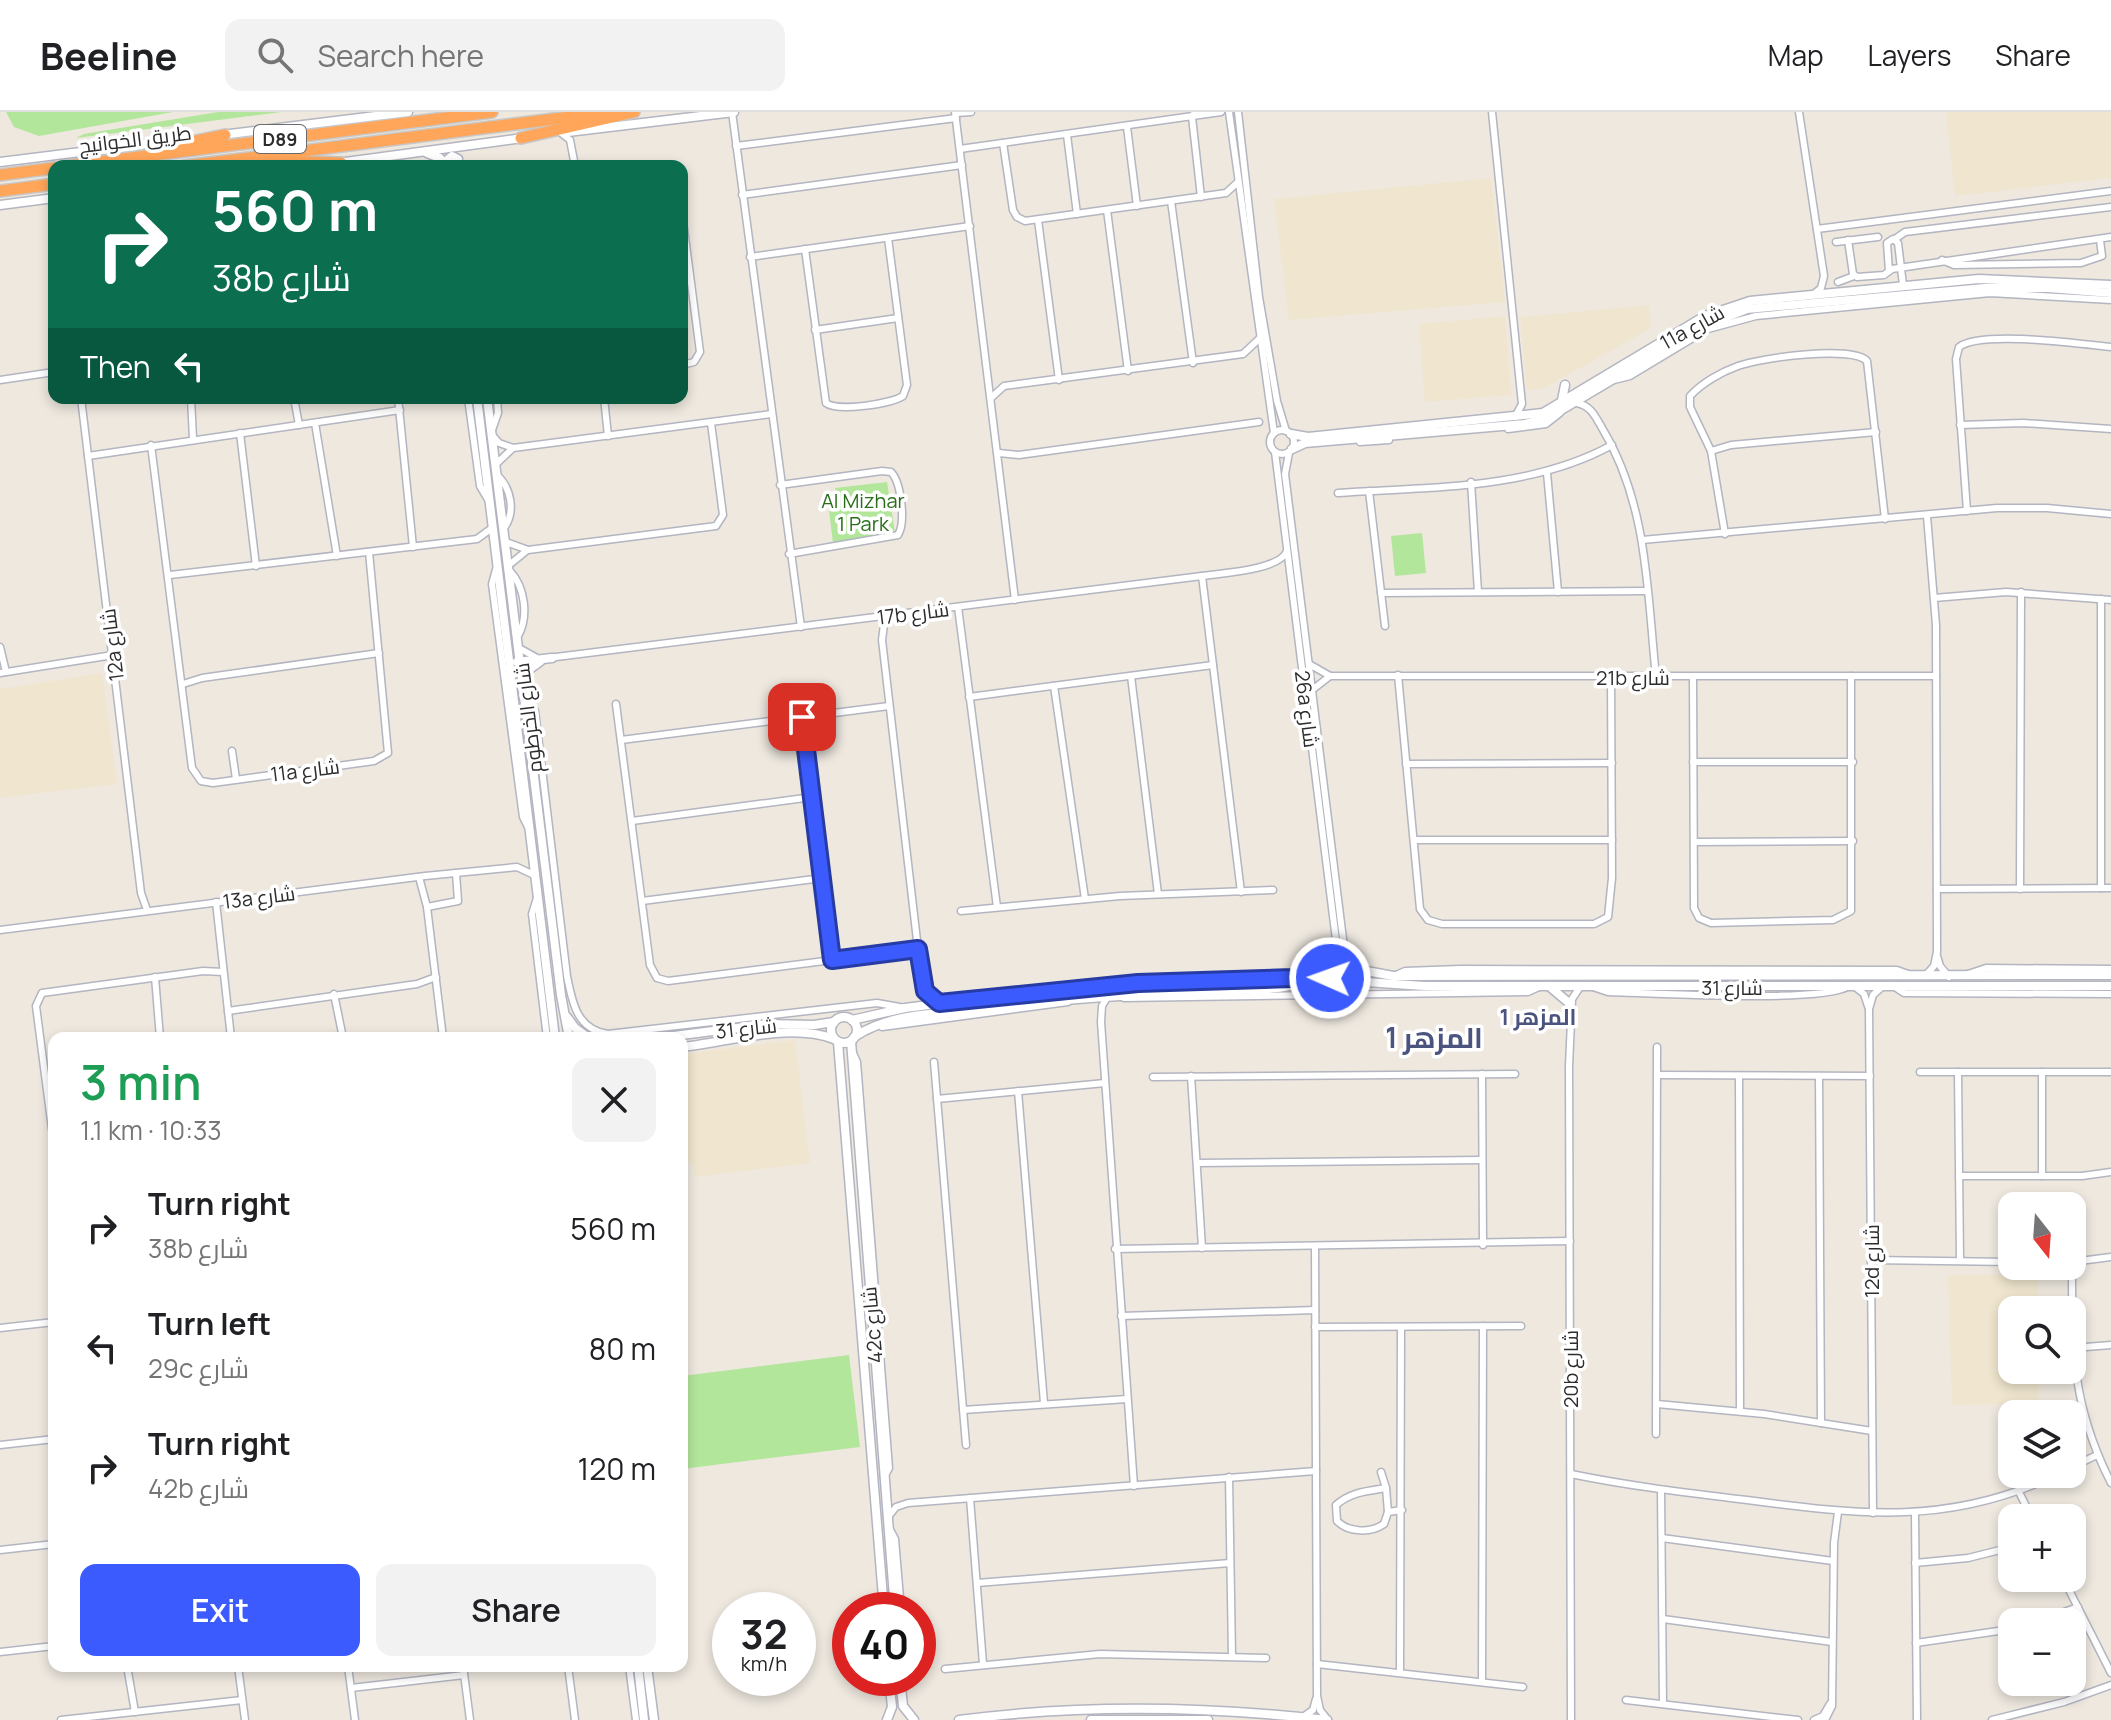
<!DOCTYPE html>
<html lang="en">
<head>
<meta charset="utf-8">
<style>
  :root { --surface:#fff; --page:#f2f2f2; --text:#202124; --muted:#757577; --line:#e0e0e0; --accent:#3c5bfe }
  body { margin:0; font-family:Manrope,Cairo,sans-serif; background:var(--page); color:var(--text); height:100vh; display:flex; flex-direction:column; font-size:30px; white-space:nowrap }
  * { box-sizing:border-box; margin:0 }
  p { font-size:26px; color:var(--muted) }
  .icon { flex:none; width:44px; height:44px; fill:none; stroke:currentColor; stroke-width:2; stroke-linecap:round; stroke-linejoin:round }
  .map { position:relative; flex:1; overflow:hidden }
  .sheet { position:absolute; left:48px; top:920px; width:640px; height:640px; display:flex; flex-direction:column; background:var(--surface); border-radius:16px; box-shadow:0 4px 12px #0003 }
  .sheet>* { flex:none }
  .guide { position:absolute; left:48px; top:48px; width:640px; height:244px; border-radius:16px; box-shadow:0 4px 12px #0003; background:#0b6e4f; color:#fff; overflow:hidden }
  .needle { width:52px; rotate:163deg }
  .controls { position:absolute; left:1998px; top:1080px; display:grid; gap:16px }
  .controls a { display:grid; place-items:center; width:88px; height:88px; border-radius:16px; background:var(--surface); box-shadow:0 4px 12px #0003; font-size:40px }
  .speed { position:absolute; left:712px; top:1480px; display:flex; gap:16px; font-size:40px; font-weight:700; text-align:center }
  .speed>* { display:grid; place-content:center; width:104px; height:104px; border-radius:50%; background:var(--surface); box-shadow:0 4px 12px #0003; line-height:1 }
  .speed small { font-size:20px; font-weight:400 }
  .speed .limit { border:12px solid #d22; background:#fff; color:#111 }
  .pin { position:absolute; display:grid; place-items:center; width:68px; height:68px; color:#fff; margin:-34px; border-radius:16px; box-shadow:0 4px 12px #0006 }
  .me { position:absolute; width:88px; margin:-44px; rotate:272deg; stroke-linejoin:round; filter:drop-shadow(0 0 6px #0008) }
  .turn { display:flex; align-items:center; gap:28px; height:168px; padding:0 32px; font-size:36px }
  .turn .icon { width:104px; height:104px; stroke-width:2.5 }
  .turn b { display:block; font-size:56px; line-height:68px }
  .then { display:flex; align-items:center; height:76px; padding:0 32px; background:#0003; gap:16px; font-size:30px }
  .round { display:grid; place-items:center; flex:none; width:84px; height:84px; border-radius:16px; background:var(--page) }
  .headline { display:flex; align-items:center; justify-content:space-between; height:136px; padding:0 32px }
  h1 { font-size:48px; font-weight:600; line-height:60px; color:#1e9e55 }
  .button { display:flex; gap:16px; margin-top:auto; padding:16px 32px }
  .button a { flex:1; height:92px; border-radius:16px; background:var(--accent); color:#fff; font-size:32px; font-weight:600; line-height:92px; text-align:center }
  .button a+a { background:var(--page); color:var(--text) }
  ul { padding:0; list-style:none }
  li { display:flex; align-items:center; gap:24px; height:120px; padding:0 32px }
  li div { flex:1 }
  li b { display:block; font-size:30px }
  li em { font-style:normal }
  header { display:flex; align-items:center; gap:48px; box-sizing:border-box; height:112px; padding:0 40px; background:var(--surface); border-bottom:2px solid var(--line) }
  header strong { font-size:38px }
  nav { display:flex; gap:44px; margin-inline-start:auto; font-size:28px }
  .search { width:560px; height:72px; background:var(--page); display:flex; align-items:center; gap:20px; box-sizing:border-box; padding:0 28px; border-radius:16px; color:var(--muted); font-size:30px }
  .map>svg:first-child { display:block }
</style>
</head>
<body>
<header>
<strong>Beeline</strong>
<div class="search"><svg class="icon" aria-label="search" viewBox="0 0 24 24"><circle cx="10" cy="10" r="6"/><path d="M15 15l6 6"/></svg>Search here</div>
<nav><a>Map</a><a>Layers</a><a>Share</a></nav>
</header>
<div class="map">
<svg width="2111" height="1608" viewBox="0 0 2111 1608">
  <rect width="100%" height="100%" fill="#eee8df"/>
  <!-- education -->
  <g fill="#f0e6cf">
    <polygon points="1946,0 2111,0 2111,66 1955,84"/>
    <polygon points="1491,66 1505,190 1289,208 1274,87"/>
    <polygon points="1649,193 1651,216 1543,277 1527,278 1520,205"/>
    <polygon points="1505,204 1511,283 1425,290 1419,212"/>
    <polygon points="102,561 117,672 0,686 0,577"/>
    <polygon points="795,928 810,1051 695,1065 693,1051 682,1052 682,942"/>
    <polygon points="1948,1163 2037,1163 2040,1198 2012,1198 2012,1258 2039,1258 2039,1292 1952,1293"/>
  </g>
  <!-- green -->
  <g fill="#b2e69b">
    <polygon points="6,0 173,0 39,24 14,15"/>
    <polygon points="218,0 282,0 76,26 84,22"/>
    <polygon points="887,370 895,421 833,431 828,390 836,389 835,376"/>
    <polygon points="1422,421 1426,461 1395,464 1391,424"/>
    <polygon points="849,1243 860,1335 682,1357 682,1264"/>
  </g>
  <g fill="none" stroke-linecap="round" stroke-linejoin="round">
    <defs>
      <g id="street">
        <polyline points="732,0 801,515"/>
        <polyline points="955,0 1015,488"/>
        <polyline points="1195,0 1192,5 1201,85"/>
        <polyline points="1229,0 1274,321"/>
        <polyline points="1238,0 1259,185 1277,289 1286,319"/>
        <polyline points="1492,0 1522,292 1515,305"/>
        <polyline points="1799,0 1824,164 1821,176 1814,182"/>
        <polyline points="956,1 971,0"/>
        <polyline points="1127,15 1137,94"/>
        <polyline points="561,21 570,28 575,54"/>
        <polyline points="1067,23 1077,102"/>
        <polyline points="1003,31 1013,98 1017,105 1025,109 1226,81 1238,70"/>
        <polyline points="736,34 956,6"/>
        <polyline points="960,37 1221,0"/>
        <polyline points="742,83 962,53"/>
        <polyline points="1171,89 1193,251"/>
        <polyline points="1107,98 1128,259"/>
        <polyline points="682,102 700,240 694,250 682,253"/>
        <polyline points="1038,108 1059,268"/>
        <polyline points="1817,117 2111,79"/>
        <polyline points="1895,127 1905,120 2111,95"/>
        <polyline points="1848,128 1853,162 1857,165 1884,163 1892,157 2111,125"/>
        <polyline points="1836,130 1878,125"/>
        <path d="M805,137L826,291C837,300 891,292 903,284L907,273L888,126"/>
        <polyline points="750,145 970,114"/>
        <polyline points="1942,148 1954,153 2081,151 2102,144 2100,128"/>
        <polyline points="1889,159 1887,131 1893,127 1898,131 1903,173"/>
        <polyline points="1838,170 1854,164"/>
        <polyline points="815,218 898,206"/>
        <polyline points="0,268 54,260"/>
        <polyline points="1614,268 1630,264 1708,217 1756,204 1990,181 2111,188"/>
        <polyline points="992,285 1004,274 1243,242 1259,227"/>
        <polyline points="81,286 141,781 147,798"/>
        <polyline points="191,286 193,327"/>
        <polyline points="294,286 299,313"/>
        <polyline points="398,286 413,435"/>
        <polyline points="468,286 480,374 490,391"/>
        <polyline points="604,286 608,324"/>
        <path d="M1577,291C1591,294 1595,304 1602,316C1648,392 1647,479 1656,565"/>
        <polyline points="315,311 337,444"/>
        <polyline points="1960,313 2023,311 2111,317"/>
        <polyline points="1508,317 1546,312 1560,301"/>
        <circle cx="1282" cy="330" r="12"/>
        <polyline points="492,318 498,301 497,286"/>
        <polyline points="240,321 256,454"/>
        <polyline points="492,323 499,331 513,336 771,302"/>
        <polyline points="1360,330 1389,328"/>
        <polyline points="151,333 192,656 201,669 213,671 374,649 388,641 369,440"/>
        <polyline points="1711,339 1731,333 1876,320"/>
        <polyline points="1275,340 1337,836 1334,853"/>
        <polyline points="999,341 1019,343 1259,310"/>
        <polyline points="1289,341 1285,362 1344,835 1349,851"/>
        <polyline points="88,344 400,298"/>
        <polyline points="496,352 513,336"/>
        <polyline points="1547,361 1558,480"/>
        <path d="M497,363C511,376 516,400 504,416"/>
        <polyline points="1471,370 1478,480"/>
        <path d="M780,373L882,359L891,360C901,370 906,410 898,423L789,442"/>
        <polyline points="1369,379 1385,514"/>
        <path d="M1338,381C1429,375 1530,378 1612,333"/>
        <path d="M1967,399L1956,247L1959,235C1981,218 2081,232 2111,235"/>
        <path d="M1725,422L1711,339L1690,295V284C1702,271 1721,260 1738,254C1760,246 1852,233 1867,249L1885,407"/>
        <polyline points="1642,428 1997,396 2047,396 2111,402"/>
        <polyline points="506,430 528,438 716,414 723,403 711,311"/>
        <polyline points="509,453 525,440"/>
        <polyline points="497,454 492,472 523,705 528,715"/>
        <path d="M510,459C525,475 529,505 518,524"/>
        <polyline points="170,463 477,427 492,416"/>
        <polyline points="1202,464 1241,780"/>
        <polyline points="1381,481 1647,479"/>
        <polyline points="1934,486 2006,480 2111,488"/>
        <polyline points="958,495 997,795"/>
        <polyline points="885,505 882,528 918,837 925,879 939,891"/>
        <polyline points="0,535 6,560"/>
        <polyline points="519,536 537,546"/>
        <path d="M548,546L1202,464C1222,461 1280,458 1287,439"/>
        <polyline points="1309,552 1330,564 1936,564"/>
        <polyline points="0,561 113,543"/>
        <polyline points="1398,563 1420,797 1428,808 1442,812 1594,812 1608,805 1612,766 1611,565"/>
        <polyline points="1131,564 1158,782"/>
        <polyline points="1693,565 1694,796 1699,806 1711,811 1833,808 1851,799 1851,564"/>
        <polyline points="523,570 530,558 541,550"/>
        <polyline points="183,572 202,566 379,541"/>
        <polyline points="1054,574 1085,787"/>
        <polyline points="1312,578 1330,564"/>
        <path d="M525,583L535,599L567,864C572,890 577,918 608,922L877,891L905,896"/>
        <polyline points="969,585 1213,553"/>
        <polyline points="616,592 650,853 657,866 668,869 918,837"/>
        <polyline points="802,605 832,848"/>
        <polyline points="621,628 889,594"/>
        <polyline points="232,639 236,667"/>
        <polyline points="1693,650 1853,650"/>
        <polyline points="1406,652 1612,651"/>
        <polyline points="632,709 812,685"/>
        <polyline points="1416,728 1612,728"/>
        <polyline points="1694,730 1853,729"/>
        <polyline points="419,765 427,795 443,926"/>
        <polyline points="2101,776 2101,487"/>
        <polyline points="1937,777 2111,776"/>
        <polyline points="2020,777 2021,480"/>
        <polyline points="537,786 532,802 547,926"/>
        <polyline points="642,789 822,766"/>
        <polyline points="216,790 231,926"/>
        <polyline points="427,795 458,789 456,761"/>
        <polyline points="961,799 1120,784 1273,778"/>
        <polyline points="0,818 425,764 517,755 534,763"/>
        <polyline points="1937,844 1940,854 1949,865"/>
        <polyline points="1968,862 1986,856 2111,857"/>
        <polyline points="1394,864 1405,859 1460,857 1897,858 1908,862"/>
        <polyline points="1925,864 1934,854 1937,840 1936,513 1927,404"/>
        <polyline points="155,865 160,926"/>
        <polyline points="1892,873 1904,881 2111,882"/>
        <polyline points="1854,874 1864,882 1869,897"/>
        <path d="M1593,875L1608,880C1650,881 1820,891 1847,875"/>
        <polyline points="334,882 343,926"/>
        <polyline points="1108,884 1102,894 1101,910 1134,1374"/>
        <polyline points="1124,886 1528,880 1539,875"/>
        <polyline points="228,899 417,872 436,865"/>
        <polyline points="882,915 1068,890"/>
        <polyline points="853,941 857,950 889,1356 884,1365"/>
        <polyline points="934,950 966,1333"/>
        <polyline points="1920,960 2111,960"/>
        <polyline points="1958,960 1960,1148"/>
        <polyline points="2042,960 2042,1064"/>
        <polyline points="1482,962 1483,1133"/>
        <polyline points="1658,963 1870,964"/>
        <polyline points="1191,964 1202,1136"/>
        <polyline points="1739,964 1740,1299"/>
        <polyline points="1819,964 1821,1311"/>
        <polyline points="1153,965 1515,962"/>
        <polyline points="1018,979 1044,1291"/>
        <polyline points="937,987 1105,971"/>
        <polyline points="54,1032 36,894 42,881 203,859 223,860"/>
        <polyline points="1197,1051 1482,1048"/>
        <polyline points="1959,1064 2082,1064 2111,1060"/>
        <polyline points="1315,1135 1317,1584 1320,1598 1328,1608"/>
        <polyline points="1115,1137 1570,1129"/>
        <polyline points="1871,1148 2012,1150"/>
        <polyline points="2072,1150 2111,1145"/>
        <path d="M2072,1154C2072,1239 2072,1294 2111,1371"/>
        <polyline points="1121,1204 1315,1198"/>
        <polyline points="1315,1215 1521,1214"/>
        <polyline points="0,1216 54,1210"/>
        <polyline points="2073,1236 2111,1233"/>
        <polyline points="1657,1292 1764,1302 1872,1319"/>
        <polyline points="963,1298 1127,1287"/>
        <polyline points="1656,1322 1657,935"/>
        <polyline points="0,1333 54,1327"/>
        <polyline points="2072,1355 2097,1343"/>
        <path d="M1381,1360L1386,1376C1367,1379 1351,1380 1336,1393L1337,1409C1349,1421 1371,1421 1384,1412L1388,1400L1402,1398"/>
        <path d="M1571,1362C1629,1374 1688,1381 1747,1388C1860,1403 1951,1414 2058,1362"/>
        <polyline points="1229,1365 1232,1544"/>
        <polyline points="1386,1376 1388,1400"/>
        <polyline points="1661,1378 1663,1592"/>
        <polyline points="2019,1380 2032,1406"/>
        <polyline points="970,1386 983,1552"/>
        <polyline points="1873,1401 1869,897 1873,883 1883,874"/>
        <polyline points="1915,1402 1917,1608"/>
        <polyline points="888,1405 896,1395 908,1391 1316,1359"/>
        <polyline points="889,1416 895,1427 901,1498"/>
        <polyline points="1662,1426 1833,1449"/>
        <polyline points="0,1438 54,1432"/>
        <polyline points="1915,1451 1968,1446 2012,1435"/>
        <polyline points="2063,1466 2111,1561"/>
        <polyline points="977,1471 1230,1451"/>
        <polyline points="1663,1507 1832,1530"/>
        <polyline points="2036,1510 2078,1495"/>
        <polyline points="1916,1531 2012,1517"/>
        <polyline points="0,1540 54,1534"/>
        <polyline points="1317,1552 1523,1575"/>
        <polyline points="127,1554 135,1600"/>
        <polyline points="238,1554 245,1608"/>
        <polyline points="348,1554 355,1608"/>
        <polyline points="463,1554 470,1608"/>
        <polyline points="568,1554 575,1608"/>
        <polyline points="629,1554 636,1608"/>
        <polyline points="945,1557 1100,1542 1266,1546"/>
        <polyline points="1400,1560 1401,1215"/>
        <polyline points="1482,1570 1483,1214"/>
        <polyline points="351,1576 464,1563"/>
        <polyline points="901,1583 906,1566"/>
        <polyline points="1626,1588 1798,1608"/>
        <polyline points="1303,1605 1313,1598 1316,1587"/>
        <polyline points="61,1608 242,1588"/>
        <polyline points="1571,1608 1569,954 1572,887 1580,875"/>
        <polyline points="1814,1608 1823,1604 1830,1592"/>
        <polyline points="1825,1608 1832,1594 1834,1431 1838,1400"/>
        <polyline points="1992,1608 2064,1590 2111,1573"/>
      </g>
      <g id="secondary">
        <polyline points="568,20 734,0"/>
        <polyline points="222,23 408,0"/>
        <polyline points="427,41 440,46 445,54"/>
        <polyline points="0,50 177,28"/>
        <polyline points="338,51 523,26"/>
        <polyline points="448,54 447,48 452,44 458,47 458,54"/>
        <polyline points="0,93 54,86"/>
        <polyline points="477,286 555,926"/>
        <polyline points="487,286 561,883 569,926"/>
        <polyline points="1561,293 1565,273"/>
        <polyline points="1291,322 1308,325 1543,301 1705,204 1750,189 1979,167 2111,173"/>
        <polyline points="1292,337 1305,331 1525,312 1546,307 1699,216 1747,197 1985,176 2048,176 2111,181"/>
        <polyline points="517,550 552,546"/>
        <circle cx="1344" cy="863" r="14"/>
        <polyline points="1356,857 1393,864 2111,863"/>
        <polyline points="1353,873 1366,870 1424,874 2111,874"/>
        <polyline points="1549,874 1569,891"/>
        <polyline points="567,905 575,916 589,926"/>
        <circle cx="844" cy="918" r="13"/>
        <polyline points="852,908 905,896 1038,879 1138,871 1285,867 1316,863 1332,856"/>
        <path d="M854,925C890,901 937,902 979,897C1075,885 1169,880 1266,877C1287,877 1313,866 1333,872"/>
        <polyline points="658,926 768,912 814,913 834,910"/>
        <polyline points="851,929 895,1498"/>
        <polyline points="838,930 884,1498"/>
        <path d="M682,935C728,930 789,910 834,927"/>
        <polyline points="638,1554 644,1608"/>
        <polyline points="647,1554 654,1608"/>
        <polyline points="900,1566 903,1594 914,1608"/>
        <polyline points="887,1608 892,1595 889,1566"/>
        <path d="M959,1608C1081,1592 1205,1594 1327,1608"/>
        <polyline points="1091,1608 1208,1608"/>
      </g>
      <g id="highway">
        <polyline points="521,26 634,0"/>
        <polyline points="167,35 225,23"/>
        <polyline points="258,48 341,51"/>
        <polyline points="67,54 492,0"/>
        <polyline points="185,54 609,0"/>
        <polyline points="0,63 54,56"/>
        <polyline points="0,79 54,72"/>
      </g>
    </defs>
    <!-- street casing -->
    <use href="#street" stroke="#b3b5c0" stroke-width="9"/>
    <!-- secondary casing -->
    <use href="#secondary" stroke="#b3b5c0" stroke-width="11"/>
    <!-- highway casing -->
    <use href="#highway" stroke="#c8c8c8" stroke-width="14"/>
    <!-- street -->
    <use href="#street" stroke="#fff" stroke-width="6"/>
    <!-- secondary -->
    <use href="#secondary" stroke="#fff" stroke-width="8"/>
    <!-- highway -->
    <use href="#highway" stroke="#ffa65a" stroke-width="11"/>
  </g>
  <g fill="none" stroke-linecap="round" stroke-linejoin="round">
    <defs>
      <polyline id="route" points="802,605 832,848 918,837 925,879 939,891 1138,871 1293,866 1332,856 1330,866"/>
    </defs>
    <!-- route casing -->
    <use href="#route" stroke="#273ba5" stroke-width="20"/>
    <!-- route -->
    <use href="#route" stroke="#3c5bfe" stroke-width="14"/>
  </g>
  <g text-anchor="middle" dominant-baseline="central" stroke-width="7" stroke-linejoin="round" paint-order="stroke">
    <!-- shield labels -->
    <rect fill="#fff" stroke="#6c6c6c" stroke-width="2" x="254" y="13" width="52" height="28" rx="6"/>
    <g font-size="18" font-weight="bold" fill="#2d2d2d">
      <text x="280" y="27">D89</text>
    </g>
    <!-- street labels -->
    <g font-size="20" fill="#2d2d2d" stroke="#fff">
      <text transform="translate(135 27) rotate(-7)">طريق الخوانيج</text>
      <text transform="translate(1692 215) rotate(-29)">11a شارع</text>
      <text transform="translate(913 501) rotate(-7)">17b شارع</text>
      <text transform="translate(112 533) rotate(-97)">12a شارع</text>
      <text x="1633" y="565">21b شارع</text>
      <text transform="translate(1307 597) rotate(83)">26a شارع</text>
      <text transform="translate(528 606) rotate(-97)">شارع الخرطوم</text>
      <text transform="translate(305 658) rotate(-7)">11a شارع</text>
      <text transform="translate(259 785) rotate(-7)">13a شارع</text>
      <text x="1732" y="875">شارع 31</text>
      <text transform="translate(746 916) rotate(-6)">شارع 31</text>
      <text transform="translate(1871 1149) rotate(-90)">12d شارع</text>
      <text transform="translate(872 1213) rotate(-95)">42c شارع</text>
      <text transform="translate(1570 1257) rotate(-90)">20b شارع</text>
    </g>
    <!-- park labels -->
    <g font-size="20" fill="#286e19" stroke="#fff">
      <text x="863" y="388">Al Mizhar<tspan x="863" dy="23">1 Park</tspan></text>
    </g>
    <!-- neighbourhood labels -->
    <g font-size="22" font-weight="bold" fill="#4b537f" stroke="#fff">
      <text x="1538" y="905">المزهر 1</text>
    </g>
    <!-- district labels -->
    <g font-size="28" font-weight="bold" fill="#4b537f" stroke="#fff">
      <text x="1434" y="925">المزهر 1</text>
    </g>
  </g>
</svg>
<div class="controls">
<a><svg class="needle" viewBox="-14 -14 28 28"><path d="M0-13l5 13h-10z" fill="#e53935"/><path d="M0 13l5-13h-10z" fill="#757577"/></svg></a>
<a><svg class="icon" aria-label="search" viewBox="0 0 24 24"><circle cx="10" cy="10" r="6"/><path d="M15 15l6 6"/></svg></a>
<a><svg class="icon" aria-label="layers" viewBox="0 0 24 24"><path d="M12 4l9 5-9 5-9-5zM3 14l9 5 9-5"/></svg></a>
<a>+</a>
<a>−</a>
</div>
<div class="speed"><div>32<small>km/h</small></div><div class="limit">40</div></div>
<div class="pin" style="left:802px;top:605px;background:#d93025"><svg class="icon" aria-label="arrive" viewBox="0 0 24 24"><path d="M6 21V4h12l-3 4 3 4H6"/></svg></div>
<svg class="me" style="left:1330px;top:866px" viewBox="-20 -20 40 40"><circle r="17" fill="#3c5bfe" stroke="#fff" stroke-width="3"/><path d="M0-11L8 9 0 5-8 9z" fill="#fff"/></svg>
<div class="guide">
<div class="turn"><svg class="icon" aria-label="right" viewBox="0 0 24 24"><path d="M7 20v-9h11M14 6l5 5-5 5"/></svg><div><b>560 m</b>38b شارع</div></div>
<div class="then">Then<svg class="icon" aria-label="left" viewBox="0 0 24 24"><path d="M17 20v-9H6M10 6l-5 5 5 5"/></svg></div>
</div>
<section class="sheet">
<div class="headline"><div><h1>3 min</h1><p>1.1 km · 10:33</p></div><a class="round"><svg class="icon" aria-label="close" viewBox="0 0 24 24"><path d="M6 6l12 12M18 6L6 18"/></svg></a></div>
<ul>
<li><svg class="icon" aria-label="right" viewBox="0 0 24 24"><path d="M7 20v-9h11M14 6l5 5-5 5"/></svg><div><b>Turn right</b><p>38b شارع</p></div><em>560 m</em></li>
<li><svg class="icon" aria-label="left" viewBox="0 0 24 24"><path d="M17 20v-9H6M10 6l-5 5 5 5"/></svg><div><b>Turn left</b><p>29c شارع</p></div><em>80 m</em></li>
<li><svg class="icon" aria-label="right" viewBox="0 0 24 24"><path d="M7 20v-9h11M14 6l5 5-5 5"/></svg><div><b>Turn right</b><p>42b شارع</p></div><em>120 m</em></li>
</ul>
<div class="button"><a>Exit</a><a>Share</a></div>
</section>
</div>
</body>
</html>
